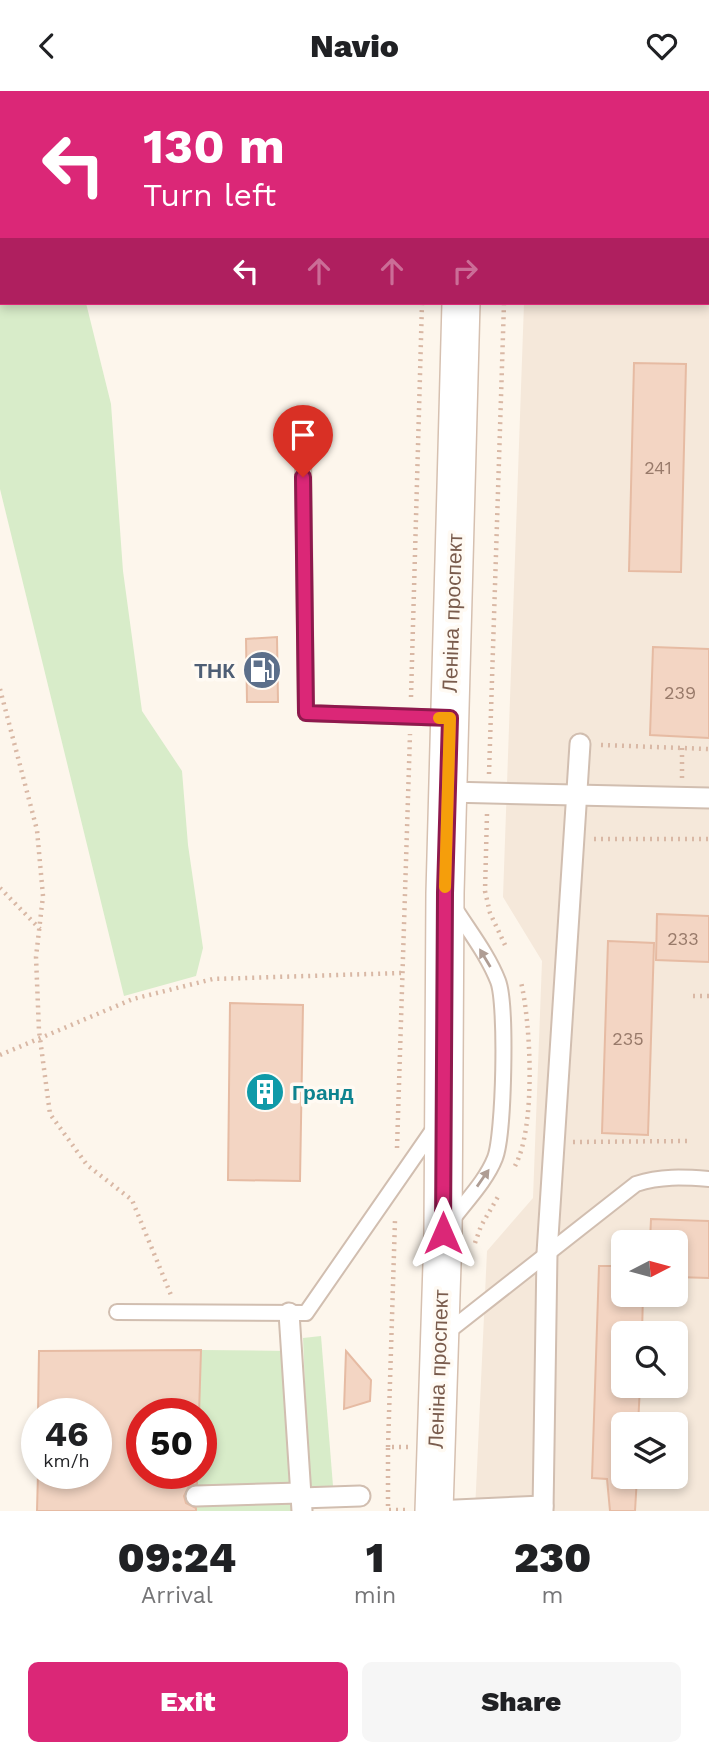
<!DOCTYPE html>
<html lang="en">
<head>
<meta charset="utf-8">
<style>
  :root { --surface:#fff; --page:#f6f6f6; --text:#202124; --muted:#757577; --accent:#db2777 }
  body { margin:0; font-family:"Work Sans",sans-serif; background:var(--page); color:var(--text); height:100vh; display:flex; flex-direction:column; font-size:26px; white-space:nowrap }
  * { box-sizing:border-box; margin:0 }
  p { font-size:23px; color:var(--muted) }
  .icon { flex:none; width:38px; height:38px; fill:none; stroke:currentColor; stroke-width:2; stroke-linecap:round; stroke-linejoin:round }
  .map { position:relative; height:1420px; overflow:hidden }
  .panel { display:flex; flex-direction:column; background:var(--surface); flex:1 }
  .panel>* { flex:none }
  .guide { position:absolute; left:0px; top:0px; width:710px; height:214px; box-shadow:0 4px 10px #0003; background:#db2777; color:#fff; overflow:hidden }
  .needle { width:46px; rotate:84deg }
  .tools { position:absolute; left:611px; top:1139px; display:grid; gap:14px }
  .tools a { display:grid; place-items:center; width:77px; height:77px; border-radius:10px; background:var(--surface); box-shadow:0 4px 10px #0003; font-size:35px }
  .speed { position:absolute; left:21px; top:1307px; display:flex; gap:14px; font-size:35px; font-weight:700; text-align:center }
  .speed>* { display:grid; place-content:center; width:91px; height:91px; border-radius:50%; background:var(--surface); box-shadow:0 4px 10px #0003; line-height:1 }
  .speed small { font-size:18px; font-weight:400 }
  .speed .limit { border:10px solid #d22; background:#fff; color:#111 }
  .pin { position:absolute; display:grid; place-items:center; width:60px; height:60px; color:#fff; margin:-72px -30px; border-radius:50% 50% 50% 0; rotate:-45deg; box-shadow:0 0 7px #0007 }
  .pin .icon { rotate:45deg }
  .me { position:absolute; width:77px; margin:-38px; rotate:0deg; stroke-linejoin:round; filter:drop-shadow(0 0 5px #0008) }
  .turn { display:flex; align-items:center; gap:24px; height:147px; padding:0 28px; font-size:32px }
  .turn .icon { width:91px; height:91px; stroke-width:2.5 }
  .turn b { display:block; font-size:49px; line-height:60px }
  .lanes { display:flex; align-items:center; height:66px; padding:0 28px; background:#0003; justify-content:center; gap:35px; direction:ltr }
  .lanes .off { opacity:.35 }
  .eta { display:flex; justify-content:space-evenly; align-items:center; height:119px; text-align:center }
  .eta b { font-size:42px; font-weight:800; line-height:49px }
  .primary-button { display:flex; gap:14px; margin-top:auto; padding:14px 28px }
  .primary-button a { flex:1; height:80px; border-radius:10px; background:var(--accent); color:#fff; font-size:28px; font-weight:800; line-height:80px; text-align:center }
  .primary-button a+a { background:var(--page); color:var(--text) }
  header { display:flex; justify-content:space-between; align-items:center; height:91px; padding:0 28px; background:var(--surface); font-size:32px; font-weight:800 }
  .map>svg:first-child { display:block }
</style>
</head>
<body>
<header><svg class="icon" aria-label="back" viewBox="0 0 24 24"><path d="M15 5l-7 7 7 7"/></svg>Navio<svg class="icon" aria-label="heart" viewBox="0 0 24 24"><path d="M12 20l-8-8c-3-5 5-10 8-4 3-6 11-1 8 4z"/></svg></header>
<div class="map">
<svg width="709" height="1420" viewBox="0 0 709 1420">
  <rect width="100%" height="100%" fill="#fdf6ec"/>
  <!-- residential -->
  <path fill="#f5e8da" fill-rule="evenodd" d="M591,0H709V1420H475L487,1160L533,1107L542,870L503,806L524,212H709V2H590ZM623,1152H676V1204H623ZM623,1242H676V1295H623ZM623,1334H676V1386H623Z"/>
  <!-- green -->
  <g fill="#d8ecc9">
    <polygon points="0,0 13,2 2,2 2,212 86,212 111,313 123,480 142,620 182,680 188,754 203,857 196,885 124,905 0,398"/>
    <polygon points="321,1245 333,1395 309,1398 303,1247"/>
    <polygon points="201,1259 290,1260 299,1399 197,1399 197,1383 201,1382 201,1323 199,1323"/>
    <polygon points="296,1405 297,1420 196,1420 196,1409"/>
  </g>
  <!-- building -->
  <g fill="#f3d5c3" stroke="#e6bba3" stroke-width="2">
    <polygon points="634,272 686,273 681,481 629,480"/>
    <polygon points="277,546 278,611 247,611 246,548"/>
    <polygon points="653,556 709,558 709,647 650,644"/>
    <polygon points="657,823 709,825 709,871 656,869"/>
    <polygon points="608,850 654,852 648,1044 602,1042"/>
    <polygon points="230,912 303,914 300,1090 228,1089"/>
    <polygon points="651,1128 709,1130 709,1187 676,1186 676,1152 650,1152"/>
    <polygon points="599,1175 623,1175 623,1204 643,1204 642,1242 623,1242 623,1295 640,1295 638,1334 623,1334 623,1386 637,1386 635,1420 610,1420 607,1388 592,1387"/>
    <polygon points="201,1259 199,1323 142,1323 142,1382 197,1382 197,1393 189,1395 184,1405 186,1412 196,1417 196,1420 37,1420 38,1382 96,1382 96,1323 38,1323 39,1260"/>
    <polygon points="346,1260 371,1289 370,1310 344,1318"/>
  </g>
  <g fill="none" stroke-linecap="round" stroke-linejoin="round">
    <defs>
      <g id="service">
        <polyline points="303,360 306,622 448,627"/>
        <path d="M452,1129C466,1110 486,1090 495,1067C504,1044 507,913 498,890C488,864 469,840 454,816"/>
        <polyline points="117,1221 306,1222 435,1036"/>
        <path d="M445,1243L636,1093C661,1085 682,1086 709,1088"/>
      </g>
      <g id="pedestrian">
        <polyline points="448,701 709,707"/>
        <polyline points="289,1222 302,1420"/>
        <polyline points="196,1405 300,1402"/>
        <polyline points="301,1407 360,1405"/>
        <polyline points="434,1420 543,1415"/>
        <polyline points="543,1420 547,1162 580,653"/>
      </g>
      <polyline id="minor" points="452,2 452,0"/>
      <g id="secondary">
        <polyline points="514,2 516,0"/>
        <polyline points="434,1420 443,1142 445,802 461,212"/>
      </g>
    </defs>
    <!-- service casing -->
    <use href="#service" stroke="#d1beb0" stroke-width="18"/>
    <!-- pedestrian casing -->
    <use href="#pedestrian" stroke="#d1beb0" stroke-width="23"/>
    <!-- minor casing -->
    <use href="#minor" stroke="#d1beb0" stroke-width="30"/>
    <!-- secondary casing -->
    <use href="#secondary" stroke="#d6c0b0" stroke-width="40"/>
    <!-- path -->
    <g stroke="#d9b8a5" stroke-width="4.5" stroke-dasharray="2 5" stroke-linecap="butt">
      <polyline points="422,2 422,0"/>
      <polyline points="566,2 567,0"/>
      <polyline points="0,598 37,739 43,805 36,866 39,940 50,1023 87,1074 132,1109 171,1204"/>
      <polyline points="411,606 422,212"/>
      <polyline points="601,654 709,658"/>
      <polyline points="682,657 682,687"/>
      <polyline points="489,683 504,212"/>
      <polyline points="487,723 485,800 490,822 505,854"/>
      <polyline points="594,748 709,748"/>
      <polyline points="0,797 40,838"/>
      <polyline points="693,905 709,905"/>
      <polyline points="0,964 133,908 213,888 401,882"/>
      <polyline points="573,1051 688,1050"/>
      <polyline points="397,1057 410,643"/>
      <path d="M515,1075C536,1036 531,934 521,891"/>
      <polyline points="475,1152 481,1135 499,1104"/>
      <polyline points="388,1356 395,1129"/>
      <polyline points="405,1419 388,1419 388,1356 408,1356"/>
    </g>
    <!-- service -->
    <use href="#service" stroke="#fff" stroke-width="14"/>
    <!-- pedestrian -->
    <use href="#pedestrian" stroke="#fff" stroke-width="19"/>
    <!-- minor -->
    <use href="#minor" stroke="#fff" stroke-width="26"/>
    <!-- secondary -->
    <use href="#secondary" stroke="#fff" stroke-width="37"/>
  </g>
  <!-- one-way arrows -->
  <defs><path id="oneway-solid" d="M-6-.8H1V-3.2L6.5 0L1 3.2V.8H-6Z" transform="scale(1.75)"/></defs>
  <g fill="#af9d94">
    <use href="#oneway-solid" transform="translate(485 867) rotate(-121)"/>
    <use href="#oneway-solid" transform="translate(483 1087) rotate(-55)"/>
  </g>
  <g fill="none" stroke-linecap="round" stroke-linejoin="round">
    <defs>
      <polyline id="route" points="303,386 306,622 450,627 445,802 443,1142"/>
    </defs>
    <!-- route casing -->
    <use href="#route" stroke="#8e194d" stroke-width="18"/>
    <!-- route -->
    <use href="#route" stroke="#db2777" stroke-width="12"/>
    <!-- slow -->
    <polyline stroke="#f59e0b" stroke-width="12" points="439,627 450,627 445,796"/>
  </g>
  <!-- icons -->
  <defs>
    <symbol id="fuel-disc" viewBox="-11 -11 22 22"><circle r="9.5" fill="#5c6f8a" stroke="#fffaf3"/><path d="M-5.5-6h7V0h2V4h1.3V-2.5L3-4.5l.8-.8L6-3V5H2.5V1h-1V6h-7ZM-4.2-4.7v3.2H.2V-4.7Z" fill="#fff"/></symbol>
    <symbol id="building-disc" viewBox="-11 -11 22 22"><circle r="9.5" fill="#0f9aa8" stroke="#fffaf3"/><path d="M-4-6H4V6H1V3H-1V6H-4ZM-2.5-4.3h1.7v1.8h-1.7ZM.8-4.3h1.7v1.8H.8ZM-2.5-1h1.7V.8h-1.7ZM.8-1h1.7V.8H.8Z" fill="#fff"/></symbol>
  </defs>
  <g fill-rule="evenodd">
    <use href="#fuel-disc" x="240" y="557" width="44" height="44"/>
    <use href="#building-disc" x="243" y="979" width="44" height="44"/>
  </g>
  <g text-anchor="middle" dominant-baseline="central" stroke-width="7" stroke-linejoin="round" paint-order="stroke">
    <!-- number labels -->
    <g font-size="18" fill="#987a6a">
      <text x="658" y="376">241</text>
      <text x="680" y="601">239</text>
      <text x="683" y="847">233</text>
      <text x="628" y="947">235</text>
    </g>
    <!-- street labels -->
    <g font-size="21" fill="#7a5c4d" stroke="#fffaf3">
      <text transform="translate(452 522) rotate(-88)">Леніна проспект</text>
      <text transform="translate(438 1278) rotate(-88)">Леніна проспект</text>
    </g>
    <!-- service labels -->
    <g font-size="21" font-weight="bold" fill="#4e5e75" stroke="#fffaf3" text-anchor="end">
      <text x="235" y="579">ТНК</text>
    </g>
    <!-- culture labels -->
    <g font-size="21" font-weight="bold" fill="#0d838f" stroke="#fffaf3" text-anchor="start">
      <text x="292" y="1001">Гранд</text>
    </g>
  </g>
</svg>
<div class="tools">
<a><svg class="needle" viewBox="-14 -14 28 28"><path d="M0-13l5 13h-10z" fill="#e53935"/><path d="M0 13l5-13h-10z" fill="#757577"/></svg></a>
<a><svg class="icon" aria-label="search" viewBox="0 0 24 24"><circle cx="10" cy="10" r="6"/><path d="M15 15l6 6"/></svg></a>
<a><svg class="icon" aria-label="layers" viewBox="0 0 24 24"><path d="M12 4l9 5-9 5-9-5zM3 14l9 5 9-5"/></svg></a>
</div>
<div class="speed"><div>46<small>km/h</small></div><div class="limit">50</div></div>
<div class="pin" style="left:303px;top:386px;background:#d93025"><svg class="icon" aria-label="arrive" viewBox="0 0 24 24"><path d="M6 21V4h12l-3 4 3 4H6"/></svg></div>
<svg class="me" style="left:443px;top:1142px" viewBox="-20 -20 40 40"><path d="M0-17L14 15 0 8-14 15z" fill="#db2777" stroke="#fff" stroke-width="4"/></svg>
<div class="guide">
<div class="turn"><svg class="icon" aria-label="left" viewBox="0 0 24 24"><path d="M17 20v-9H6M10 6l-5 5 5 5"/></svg><div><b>130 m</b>Turn left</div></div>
<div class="lanes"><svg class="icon" aria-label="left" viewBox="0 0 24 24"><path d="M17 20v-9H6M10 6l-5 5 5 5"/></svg><svg class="icon off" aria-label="ahead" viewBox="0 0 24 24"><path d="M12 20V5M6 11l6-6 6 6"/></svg><svg class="icon off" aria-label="ahead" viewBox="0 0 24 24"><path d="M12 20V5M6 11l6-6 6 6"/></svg><svg class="icon off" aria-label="right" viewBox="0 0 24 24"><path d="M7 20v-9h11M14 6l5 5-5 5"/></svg></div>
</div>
</div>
<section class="panel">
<div class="eta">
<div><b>09:24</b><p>Arrival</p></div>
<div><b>1</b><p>min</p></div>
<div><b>230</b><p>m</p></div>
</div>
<div class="primary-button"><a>Exit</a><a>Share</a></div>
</section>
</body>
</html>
